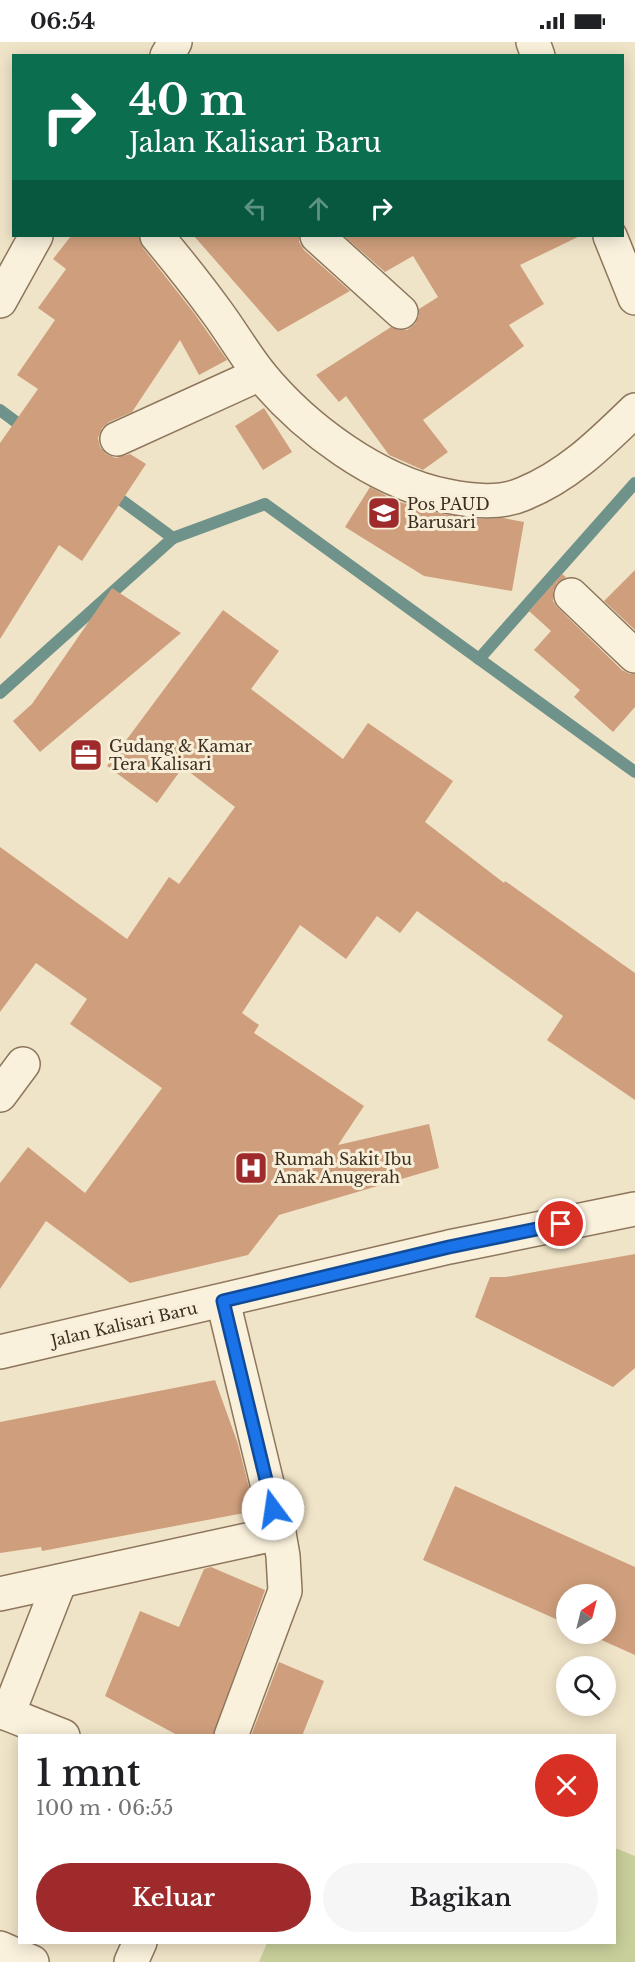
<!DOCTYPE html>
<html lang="id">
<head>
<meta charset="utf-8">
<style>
  :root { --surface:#fff; --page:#f6f6f6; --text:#202124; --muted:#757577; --accent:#9e2a2b }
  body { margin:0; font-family:"Libre Baskerville",serif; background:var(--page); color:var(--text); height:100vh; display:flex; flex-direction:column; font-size:22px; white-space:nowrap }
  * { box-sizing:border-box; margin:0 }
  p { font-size:20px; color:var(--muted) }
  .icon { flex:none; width:33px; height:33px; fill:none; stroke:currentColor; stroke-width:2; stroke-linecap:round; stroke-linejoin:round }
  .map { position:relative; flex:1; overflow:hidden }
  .drawer { position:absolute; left:18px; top:1692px; width:598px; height:210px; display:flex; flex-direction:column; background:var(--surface); border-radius:0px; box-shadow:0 3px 15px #0003 }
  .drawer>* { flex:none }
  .hud { position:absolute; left:12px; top:12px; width:612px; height:183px; border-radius:0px; box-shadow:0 3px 15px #0003; background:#0b6e4f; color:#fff; overflow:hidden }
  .needle { width:39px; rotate:35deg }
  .tools { position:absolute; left:556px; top:1542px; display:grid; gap:12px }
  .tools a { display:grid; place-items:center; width:60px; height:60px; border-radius:50%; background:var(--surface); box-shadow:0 3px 15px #0003; font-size:30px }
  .pin { position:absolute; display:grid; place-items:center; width:51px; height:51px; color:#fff; margin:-26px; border:3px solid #fff; border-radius:50%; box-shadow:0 2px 6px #0007 }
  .me { position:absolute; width:66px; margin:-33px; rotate:346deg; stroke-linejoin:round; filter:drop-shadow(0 0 4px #0008) }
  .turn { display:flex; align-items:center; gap:21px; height:126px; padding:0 18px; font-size:27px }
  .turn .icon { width:78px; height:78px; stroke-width:2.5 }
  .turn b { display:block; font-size:42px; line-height:51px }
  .lanes { display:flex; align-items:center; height:57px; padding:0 18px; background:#0003; justify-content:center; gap:30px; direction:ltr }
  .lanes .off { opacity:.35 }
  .round { display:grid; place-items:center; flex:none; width:63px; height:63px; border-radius:32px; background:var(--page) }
  .summary { display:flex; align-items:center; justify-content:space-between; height:102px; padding:0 18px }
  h1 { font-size:36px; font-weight:600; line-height:45px }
  .cta { display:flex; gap:12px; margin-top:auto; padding:12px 18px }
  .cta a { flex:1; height:69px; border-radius:36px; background:var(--accent); color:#fff; font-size:24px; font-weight:600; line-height:69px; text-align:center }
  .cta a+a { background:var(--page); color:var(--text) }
  .status { display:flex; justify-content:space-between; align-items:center; height:42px; padding:0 30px; background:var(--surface); direction:ltr }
  .status svg { height:16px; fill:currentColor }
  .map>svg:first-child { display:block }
</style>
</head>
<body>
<div class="status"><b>06:54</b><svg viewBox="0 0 49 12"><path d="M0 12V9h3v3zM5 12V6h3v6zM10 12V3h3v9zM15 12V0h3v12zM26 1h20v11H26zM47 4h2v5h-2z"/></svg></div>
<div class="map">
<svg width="635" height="1920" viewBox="0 0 635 1920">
  <rect width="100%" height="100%" fill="#f0e4c8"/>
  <!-- green -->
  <polygon fill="#c9cf9b" points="615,1806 635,1814 635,1920 259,1920 267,1901 615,1900"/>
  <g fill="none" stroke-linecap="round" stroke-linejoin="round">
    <!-- stream -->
    <g stroke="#6f938a" stroke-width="12">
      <polyline points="0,368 28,389"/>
      <polyline points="109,449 173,496 265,462 635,730"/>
      <polyline points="479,617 635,441"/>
      <polyline points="0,651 173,496"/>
    </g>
  </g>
  <!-- building -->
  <g fill="#cf9f7d">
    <polygon points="71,194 139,194 143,206 194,271 227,318 199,333 180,298 132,370 109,380 102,386 98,396 100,405 106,412 116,416 130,412 146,422 82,519 59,503 0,597 0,401 38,347 17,333 55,278 38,266 66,227 53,217"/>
    <polygon points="194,194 299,194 299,200 304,208 350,249 278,290"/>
    <polygon points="344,194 580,194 520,223 544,262 509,283 524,304 423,378 448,410 423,428 389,413 346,354 339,360 316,333 391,285 398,288 407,288 415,282 419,274 419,267 438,255 413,214 385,230"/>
    <polygon points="264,366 292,410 263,428 235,384"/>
    <polygon points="370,445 387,454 385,456 443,472 475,477 503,476 524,480 512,549 424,534 345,485"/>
    <polygon points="635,528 635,588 604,559"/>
    <polygon points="562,532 566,535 557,541 553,549 553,559 558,566 622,628 630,632 635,632 635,665 613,690 574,655 580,648 534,608 551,589 529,569"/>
    <polygon points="112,546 181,591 40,710 13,679 32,662"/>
    <polygon points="223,568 279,609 251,647 343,717 368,681 453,739 425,780 504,841 505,839 635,931 635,1058 547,998 563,974 417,869 400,891 377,874 346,917 300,883 242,971 259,983 254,991 364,1064 338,1103 429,1082 439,1126 279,1173 248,1213 130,1241 46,1179 0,1247 0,1141 28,1105 85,1151 162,1046 70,982 87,957 36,921 0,970 0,805 127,897 169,835 179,842 235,765 183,725 157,761 107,724"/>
    <polygon points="635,1212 635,1326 613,1345 475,1275 490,1235 506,1235"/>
    <polygon points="215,1338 238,1402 255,1469 42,1509 41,1505 0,1511 0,1380"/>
    <polygon points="455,1444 635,1525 635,1613 588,1592 606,1592 606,1552 567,1552 567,1582 423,1518"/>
    <polygon points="211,1525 265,1548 213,1694 179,1694 105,1654 140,1569 179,1585 204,1527"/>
    <polygon points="279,1620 324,1639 302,1694 251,1694"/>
  </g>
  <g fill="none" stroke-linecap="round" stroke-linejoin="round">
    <defs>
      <g id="minor">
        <polyline points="533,0 538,14"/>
        <polyline points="167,14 175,0"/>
        <path d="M157,194C177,218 197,243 216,269C231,289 244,312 260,332C305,387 377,440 447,454C471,459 501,462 523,452C568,434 601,401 635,368"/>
        <polyline points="317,194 401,270"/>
        <polyline points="610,194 635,256"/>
        <polyline points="0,259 36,194"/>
        <polyline points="117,397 260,332"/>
        <polyline points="571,553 635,614"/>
        <polyline points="0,1053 23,1022"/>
        <polyline points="223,1259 279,1491 283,1514 285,1549 231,1694"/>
        <polyline points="0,1310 449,1205 635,1167"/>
        <polyline points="0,1552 279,1491"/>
        <polyline points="0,1669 63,1694"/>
        <polyline points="8,1672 60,1539"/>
        <polyline points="0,1906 32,1920"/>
        <polyline points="131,1920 140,1900"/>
      </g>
    </defs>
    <!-- minor casing -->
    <use href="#minor" stroke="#8d765c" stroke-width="36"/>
    <!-- minor -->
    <use href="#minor" stroke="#faf1dc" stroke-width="33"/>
  </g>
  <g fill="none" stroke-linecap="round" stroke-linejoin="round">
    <defs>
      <polyline id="route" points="273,1467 223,1259 449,1205 561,1182"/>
    </defs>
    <!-- route casing -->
    <use href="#route" stroke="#114b97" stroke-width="15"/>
    <!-- route -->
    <use href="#route" stroke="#1a73e8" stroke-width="10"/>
  </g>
  <!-- icons -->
  <defs>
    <symbol id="school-square" viewBox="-11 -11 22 22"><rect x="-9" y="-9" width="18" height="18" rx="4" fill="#9e2a2b" stroke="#f7eed8"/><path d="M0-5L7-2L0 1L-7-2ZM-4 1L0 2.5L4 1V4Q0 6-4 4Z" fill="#fff"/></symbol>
    <symbol id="office-square" viewBox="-11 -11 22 22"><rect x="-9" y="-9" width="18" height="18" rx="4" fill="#9e2a2b" stroke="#f7eed8"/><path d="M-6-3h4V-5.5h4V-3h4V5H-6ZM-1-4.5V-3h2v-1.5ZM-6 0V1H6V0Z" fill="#fff"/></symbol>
    <symbol id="hospital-square" viewBox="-11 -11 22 22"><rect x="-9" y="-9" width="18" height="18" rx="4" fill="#9e2a2b" stroke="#f7eed8"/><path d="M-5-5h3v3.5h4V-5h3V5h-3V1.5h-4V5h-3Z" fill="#fff"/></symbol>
  </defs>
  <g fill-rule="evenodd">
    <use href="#school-square" x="365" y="452" width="38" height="38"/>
    <use href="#office-square" x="67" y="694" width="38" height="38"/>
    <use href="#hospital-square" x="232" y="1107" width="38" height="38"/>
  </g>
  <g text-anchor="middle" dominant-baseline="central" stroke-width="6" stroke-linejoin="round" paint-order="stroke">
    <!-- poi labels -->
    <g font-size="16" fill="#3d2e20" stroke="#f7eed8" text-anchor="start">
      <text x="407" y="462">Pos PAUD<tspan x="407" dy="18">Barusari</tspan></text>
      <text x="109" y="704">Gudang &amp; Kamar<tspan x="109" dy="18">Tera Kalisari</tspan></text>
      <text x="274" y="1117">Rumah Sakit Ibu<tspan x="274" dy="18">Anak Anugerah</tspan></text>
    </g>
    <!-- street labels -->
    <g font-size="16" fill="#3d2e20" stroke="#f7eed8">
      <text transform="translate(124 1282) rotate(-13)">Jalan Kalisari Baru</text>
    </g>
  </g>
</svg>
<div class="tools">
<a><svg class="needle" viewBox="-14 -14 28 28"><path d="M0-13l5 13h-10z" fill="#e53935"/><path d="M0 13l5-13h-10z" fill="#757577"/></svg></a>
<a><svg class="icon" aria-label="search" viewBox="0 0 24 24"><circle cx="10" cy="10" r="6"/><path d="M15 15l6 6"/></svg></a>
</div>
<div class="pin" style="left:561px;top:1182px;background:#d93025"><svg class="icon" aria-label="arrive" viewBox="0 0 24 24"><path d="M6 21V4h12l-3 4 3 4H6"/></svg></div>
<svg class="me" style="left:273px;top:1467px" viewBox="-20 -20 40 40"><circle r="19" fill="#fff"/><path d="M0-13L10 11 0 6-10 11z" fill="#1a73e8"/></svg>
<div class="hud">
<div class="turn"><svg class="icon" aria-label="right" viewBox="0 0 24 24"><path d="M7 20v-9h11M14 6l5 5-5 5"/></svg><div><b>40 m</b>Jalan Kalisari Baru</div></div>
<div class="lanes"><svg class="icon off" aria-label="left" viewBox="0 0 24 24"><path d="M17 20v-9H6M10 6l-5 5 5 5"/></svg><svg class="icon off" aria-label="ahead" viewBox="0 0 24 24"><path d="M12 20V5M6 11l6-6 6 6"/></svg><svg class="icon" aria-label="right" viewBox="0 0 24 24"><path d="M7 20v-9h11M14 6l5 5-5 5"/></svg></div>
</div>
<section class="drawer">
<div class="summary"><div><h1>1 mnt</h1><p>100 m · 06:55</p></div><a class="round" style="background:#d93025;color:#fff"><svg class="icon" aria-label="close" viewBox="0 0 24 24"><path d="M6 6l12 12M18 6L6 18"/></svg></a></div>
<div class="cta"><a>Keluar</a><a>Bagikan</a></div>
</section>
</div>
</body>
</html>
